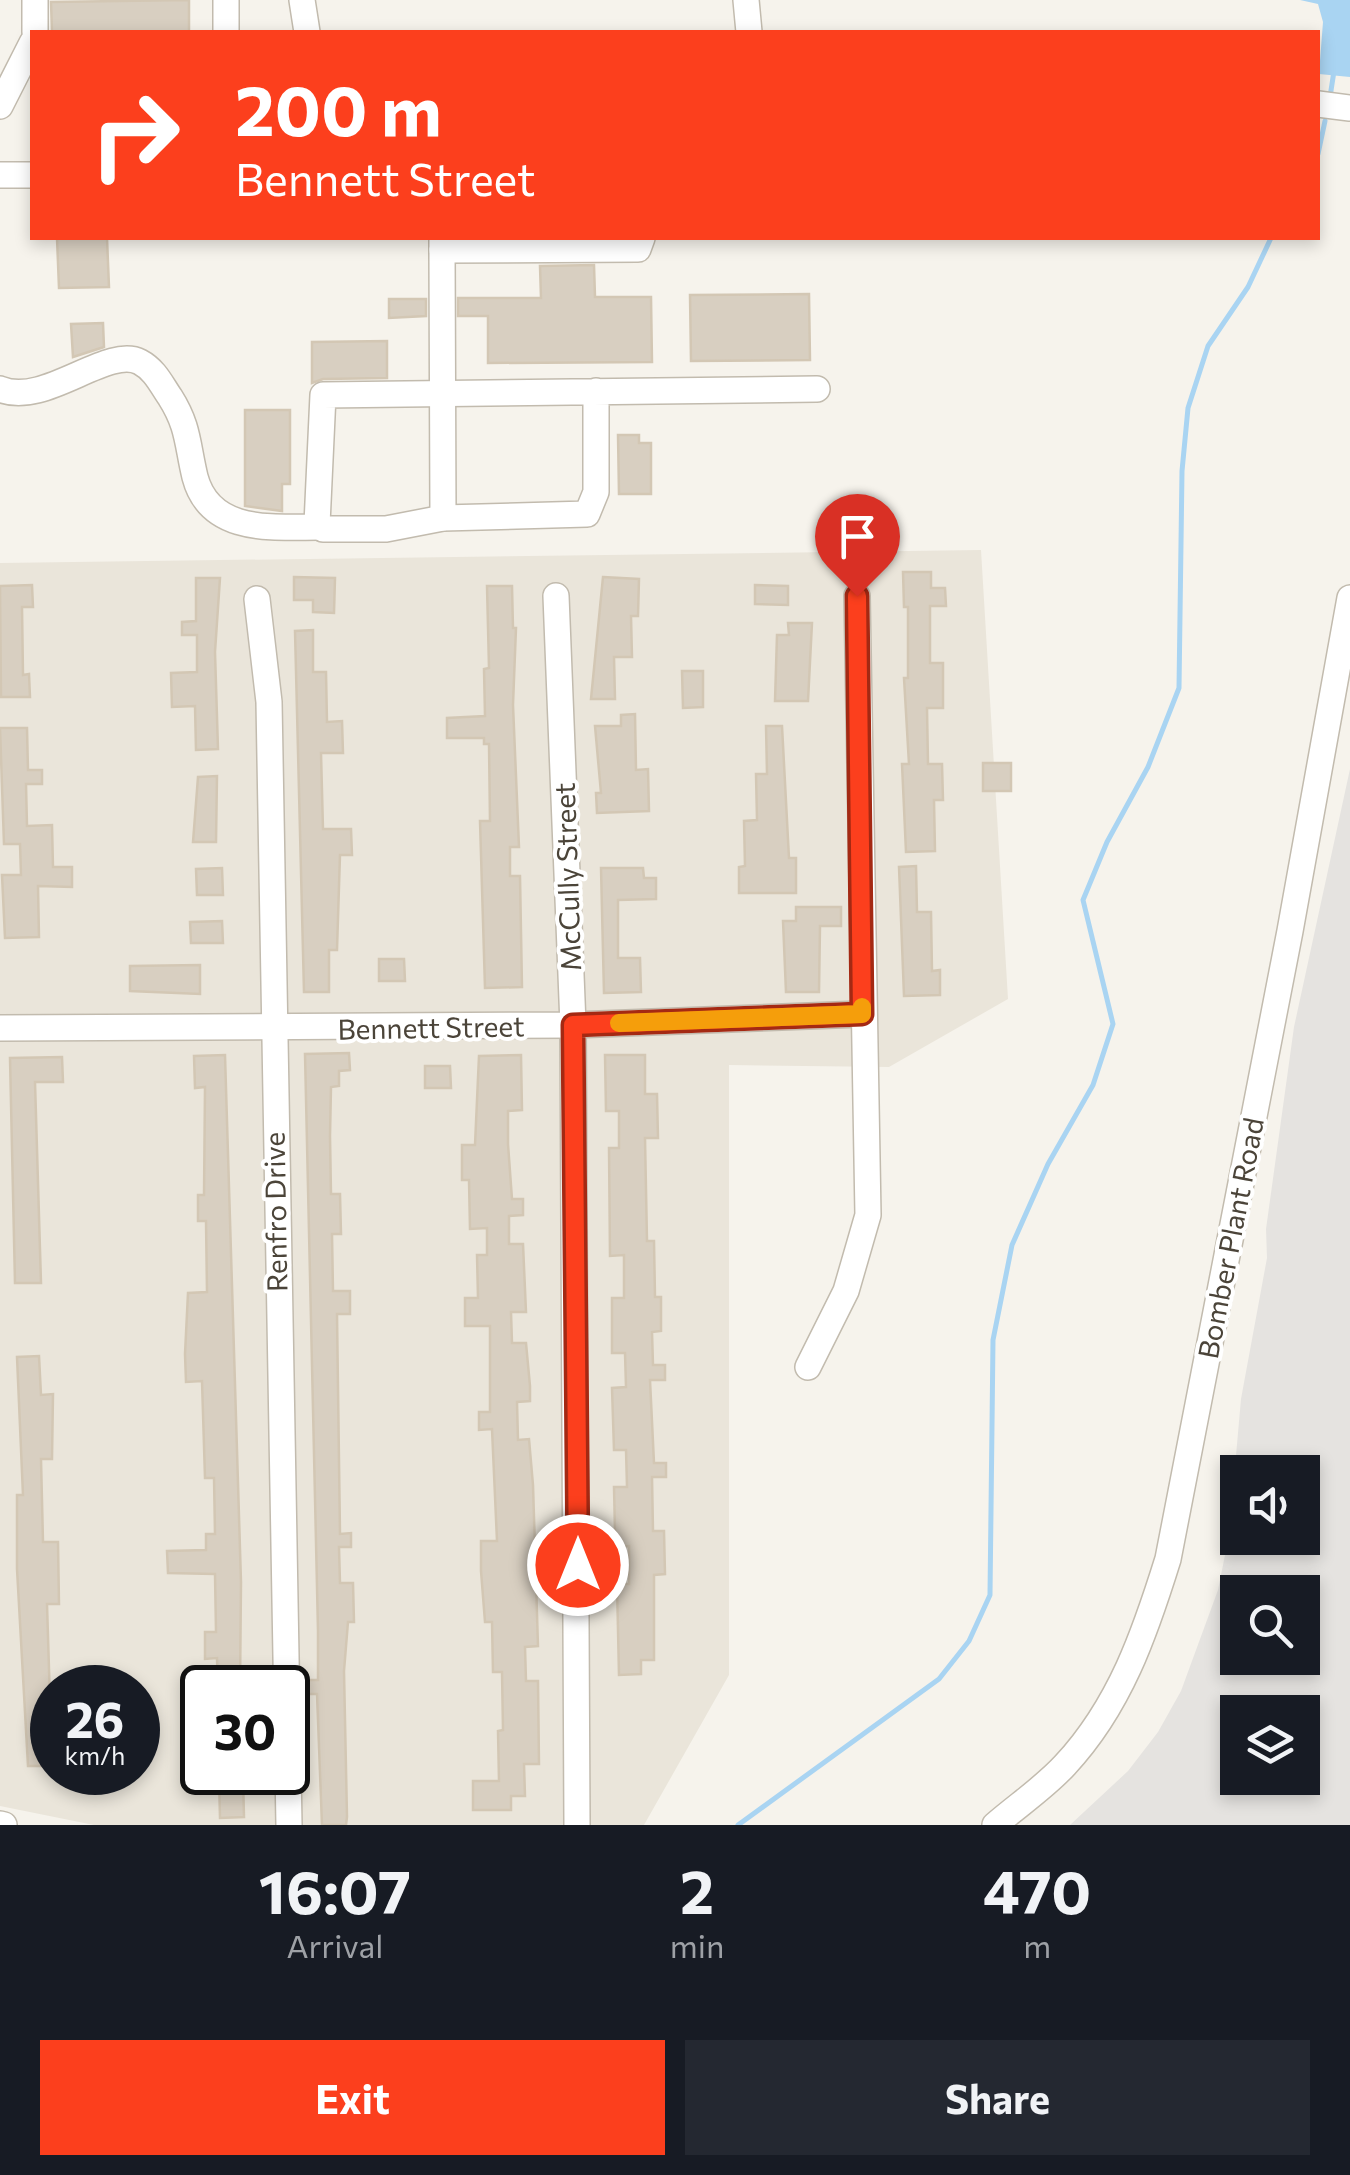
<!DOCTYPE html>
<html lang="en">
<head>
<meta charset="utf-8">
<style>
  :root { --surface:#171b24; --page:#242831; --text:#f1f3f6; --muted:#9ea1a6; --accent:#fc3f1d }
  body { margin:0; font-family:Commissioner,sans-serif; background:var(--page); color:var(--text); height:100vh; display:flex; flex-direction:column; font-size:38px; white-space:nowrap }
  * { box-sizing:border-box; margin:0 }
  p { font-size:32px; color:var(--muted) }
  .icon { flex:none; width:55px; height:55px; fill:none; stroke:currentColor; stroke-width:2; stroke-linecap:round; stroke-linejoin:round }
  .map { position:relative; height:1825px; overflow:hidden }
  .panel { display:flex; flex-direction:column; background:var(--surface); flex:1 }
  .panel>* { flex:none }
  .banner { position:absolute; left:30px; top:30px; width:1290px; height:210px; border-radius:0px; box-shadow:0 5px 15px #0003; background:#fc3f1d; color:#fff; overflow:hidden }
  .controls { position:absolute; left:1220px; top:1455px; display:grid; gap:20px }
  .controls a { display:grid; place-items:center; width:100px; height:100px; border-radius:0px; background:var(--surface); box-shadow:0 5px 15px #0003; font-size:50px }
  .speed { position:absolute; left:30px; top:1665px; display:flex; gap:20px; font-size:50px; font-weight:700; text-align:center }
  .speed>* { display:grid; place-content:center; width:130px; height:130px; border-radius:50%; background:var(--surface); box-shadow:0 5px 15px #0003; line-height:1 }
  .speed small { font-size:25px; font-weight:400 }
  .speed .limit { border:5px solid #111; border-radius:15px; background:#fff; color:#111 }
  .pin { position:absolute; display:grid; place-items:center; width:85px; height:85px; color:#fff; margin:-102px -42px; border-radius:50% 50% 50% 0; rotate:-45deg; box-shadow:0 0 10px #0007 }
  .pin .icon { rotate:45deg }
  .me { position:absolute; width:110px; margin:-55px; rotate:0deg; stroke-linejoin:round; filter:drop-shadow(0 0 8px #0008) }
  .turn { display:flex; align-items:center; gap:35px; height:210px; padding:0 40px; font-size:45px }
  .turn .icon { width:130px; height:130px; stroke-width:2.5 }
  .turn b { display:block; font-size:70px; line-height:85px }
  .eta { display:flex; justify-content:space-evenly; align-items:center; height:170px; text-align:center }
  .eta b { font-size:60px; font-weight:700; line-height:70px }
  .primary-button { display:flex; gap:20px; margin-top:auto; padding:20px 40px }
  .primary-button a { flex:1; height:115px; border-radius:0px; background:var(--accent); color:#fff; font-size:40px; font-weight:700; line-height:115px; text-align:center }
  .primary-button a+a { background:var(--page); color:var(--text) }
  .map>svg:first-child { display:block }
</style>
</head>
<body>
<div class="map">
<svg width="1350" height="1825" viewBox="0 0 1350 1825">
  <rect width="100%" height="100%" fill="#f6f3ec"/>
  <!-- residential -->
  <path fill="#eae5da" fill-rule="evenodd" d="M981,550L1008,999L889,1067L729,1065V1675L644,1825H94L0,1806V563ZM52,1688H138V1772H52ZM202,1688H288V1772H202Z"/>
  <!-- parking -->
  <path fill="#e5e3e0" fill-rule="evenodd" d="M1350,769V1825H1070L1128,1771L1158,1732L1181,1691L1218,1590L1229,1535L1241,1399L1267,1258L1266,1229L1294,1027ZM1238,1472H1302V1538H1238ZM1238,1592H1302V1658H1238ZM1238,1712H1302V1778H1238Z"/>
  <!-- water -->
  <polygon fill="#a9d4f2" points="1300,0 1350,0 1350,77 1319,74 1323,22 1318,4"/>
  <g fill="none" stroke-linecap="round" stroke-linejoin="round">
    <!-- stream -->
    <g stroke="#a9d4f2" stroke-width="5">
      <polyline points="1330,97 1334,71"/>
      <polyline points="1318,154 1325,121"/>
      <polyline points="738,1825 939,1679 969,1641 990,1595 993,1340 1012,1245 1048,1164 1093,1085 1113,1024 1083,900 1107,842 1148,767 1179,688 1182,471 1188,408 1208,346 1248,287 1271,238"/>
    </g>
  </g>
  <!-- building -->
  <g fill="#d8cfc1" stroke="#d3c7b4" stroke-width="2.5">
    <polygon points="189,0 189,32 52,32 51,2"/>
    <polygon points="57,238 107,238 109,287 59,288"/>
    <polygon points="594,265 595,297 651,297 652,362 488,363 488,316 458,316 458,298 541,298 540,266"/>
    <polygon points="809,294 810,360 691,361 690,295"/>
    <polygon points="389,299 426,299 426,316 389,318"/>
    <polygon points="103,323 104,347 73,357 71,324"/>
    <polygon points="387,341 387,378 323,379 312,383 312,342"/>
    <polygon points="245,410 290,410 290,484 282,484 282,511 245,506"/>
    <polygon points="618,435 639,435 639,443 651,443 651,494 619,494"/>
    <polygon points="903,572 931,572 931,588 945,588 946,606 930,606 930,663 943,663 943,708 927,708 928,764 942,764 943,800 934,800 935,851 906,852 902,764 909,764 904,678 908,678 908,607 904,607"/>
    <polygon points="294,577 335,578 334,613 313,612 313,600 294,600"/>
    <polygon points="603,577 639,579 638,616 631,616 632,657 614,657 615,699 591,699"/>
    <polygon points="196,578 220,578 215,652 218,749 196,750 195,706 172,707 171,673 197,672 197,635 182,635 182,622 196,621"/>
    <polygon points="32,585 33,607 22,607 23,675 29,674 30,697 1,697 0,586"/>
    <polygon points="755,585 788,586 788,605 755,604"/>
    <polygon points="487,586 512,586 513,628 516,628 513,705 519,847 510,847 510,876 520,876 522,987 485,988 480,821 490,821 489,744 484,744 484,738 447,738 447,718 485,716 484,669 489,668"/>
    <polygon points="788,623 812,623 808,701 775,701 777,635 789,635"/>
    <polygon points="313,630 313,672 326,672 327,722 342,721 343,753 321,753 323,829 351,829 352,855 340,855 337,950 329,950 329,992 304,992 295,631"/>
    <polygon points="682,671 703,671 703,707 683,708"/>
    <polygon points="635,714 636,770 648,769 649,811 597,813 596,793 601,793 595,726 621,726 621,715"/>
    <polygon points="766,726 782,726 789,858 796,858 796,893 739,893 739,867 745,866 744,821 757,820 756,774 767,774"/>
    <polygon points="0,728 27,728 28,770 42,770 42,784 26,784 27,826 52,825 53,867 72,867 72,887 38,886 39,937 5,938 2,875 21,875 20,844 4,844"/>
    <rect x="983" y="763" width="28" height="28"/>
    <polygon points="217,776 216,842 193,842 198,777"/>
    <polygon points="916,866 917,912 931,912 932,971 940,970 940,995 904,996 899,867"/>
    <polygon points="222,868 223,895 197,895 196,869"/>
    <polygon points="601,868 643,868 644,878 656,878 656,899 618,900 618,958 640,958 641,992 604,993"/>
    <polygon points="796,907 841,907 841,926 820,926 819,992 786,992 783,921 796,921"/>
    <polygon points="222,921 223,943 191,943 190,922"/>
    <polygon points="379,959 404,959 405,981 379,981"/>
    <polygon points="200,965 200,994 130,991 130,966"/>
    <polygon points="349,1053 350,1070 339,1071 339,1086 331,1087 330,1136 331,1194 340,1194 341,1234 332,1234 333,1291 350,1291 350,1314 337,1314 340,1534 351,1533 351,1547 339,1547 340,1583 353,1583 354,1622 348,1622 344,1671 347,1817 346,1825 322,1825 317,1694 303,1694 303,1680 318,1680 318,1631 305,1054"/>
    <polygon points="225,1055 241,1582 240,1688 218,1688 217,1658 205,1659 205,1632 216,1632 215,1574 168,1573 167,1551 206,1550 206,1534 215,1534 214,1478 205,1478 202,1381 186,1382 185,1354 188,1293 207,1292 206,1221 198,1221 198,1195 204,1195 205,1087 195,1088 194,1056"/>
    <polygon points="521,1055 522,1110 508,1111 508,1144 512,1199 523,1199 523,1215 509,1216 509,1244 523,1244 526,1312 511,1312 512,1343 526,1343 530,1386 530,1401 517,1402 518,1440 529,1439 533,1485 538,1646 525,1647 526,1681 538,1681 539,1764 524,1764 525,1796 511,1796 511,1810 473,1810 473,1781 499,1781 498,1731 503,1730 502,1672 493,1672 492,1622 485,1622 481,1571 481,1541 497,1541 492,1429 479,1430 479,1412 490,1412 490,1326 465,1326 465,1298 478,1298 477,1255 487,1255 487,1228 470,1229 469,1180 462,1180 462,1145 475,1145 479,1056"/>
    <polygon points="605,1055 645,1055 645,1094 657,1094 658,1138 645,1138 647,1241 654,1241 655,1297 661,1297 661,1331 652,1332 653,1365 665,1365 665,1380 650,1380 654,1463 666,1463 666,1477 652,1477 653,1531 664,1531 665,1574 654,1575 654,1660 641,1660 641,1674 619,1675 617,1584 629,1584 629,1546 603,1547 602,1532 615,1532 614,1487 627,1487 626,1450 614,1450 612,1388 626,1387 625,1353 612,1353 612,1298 624,1298 624,1255 610,1256 609,1148 619,1148 619,1111 606,1111"/>
    <polygon points="62,1057 63,1082 35,1082 41,1283 15,1283 10,1058"/>
    <polygon points="425,1066 450,1066 451,1088 425,1088"/>
    <polygon points="39,1356 41,1395 53,1394 52,1459 41,1459 43,1542 58,1542 59,1604 47,1604 52,1766 28,1766 17,1569 17,1495 23,1495 17,1357"/>
    <polygon points="243,1777 244,1817 220,1818 219,1778"/>
  </g>
  <g fill="none" stroke-linecap="round" stroke-linejoin="round">
    <defs>
      <g id="minor">
        <polyline points="35,0 35,32"/>
        <polyline points="302,0 307,32"/>
        <polyline points="746,0 749,32"/>
        <polyline points="226,32 226,0"/>
        <polyline points="1318,104 1350,108"/>
        <polyline points="0,106 32,43"/>
        <polyline points="0,175 32,175"/>
        <polyline points="442,238 442,250 638,249 642,238"/>
        <polyline points="442,250 443,518"/>
        <path d="M0,389C44,408 107,345 140,362C155,370 161,384 170,397C189,427 187,444 195,477C210,534 272,527 319,527"/>
        <polyline points="596,391 596,492 587,514 443,518 386,529 323,529 317,524 323,395 817,389"/>
        <polyline points="556,596 573,1025 577,1825"/>
        <polyline points="257,599 269,702 289,1825"/>
        <polyline points="0,1028 573,1025 862,1014"/>
        <polyline points="808,1367 846,1291 868,1215 857,596"/>
        <polyline points="0,1824 4,1825"/>
        <path d="M995,1825C1018,1805 1045,1787 1065,1765C1120,1706 1145,1633 1168,1559L1290,931L1350,598"/>
      </g>
    </defs>
    <!-- minor casing -->
    <use href="#minor" stroke="#c2bbae" stroke-width="28"/>
    <!-- minor -->
    <use href="#minor" stroke="#fff" stroke-width="25"/>
  </g>
  <g fill="none" stroke-linecap="round" stroke-linejoin="round">
    <defs>
      <polyline id="route" points="578,1565 573,1025 862,1014 857,596"/>
    </defs>
    <!-- route casing -->
    <use href="#route" stroke="#a42913" stroke-width="25"/>
    <!-- route -->
    <use href="#route" stroke="#fc3f1d" stroke-width="18"/>
    <!-- slow -->
    <polyline stroke="#f59e0b" stroke-width="18" points="619,1023 862,1014 862,1007"/>
  </g>
  <g text-anchor="middle" dominant-baseline="central" stroke-width="8" stroke-linejoin="round" paint-order="stroke">
    <!-- street labels -->
    <g font-size="28" fill="#4b4439" stroke="#fff">
      <text transform="translate(567 877) rotate(-92)">McCully Street</text>
      <text transform="translate(431 1027) rotate(-1)">Bennett Street</text>
      <text transform="translate(275 1212) rotate(-91)">Renfro Drive</text>
      <text transform="translate(1230 1238) rotate(-79)">Bomber Plant Road</text>
    </g>
  </g>
</svg>
<div class="controls">
<a><svg class="icon" aria-label="sound" viewBox="0 0 24 24"><path d="M4 9h4l5-4v14l-5-4H4zM17 9q2 3 0 6"/></svg></a>
<a><svg class="icon" aria-label="search" viewBox="0 0 24 24"><circle cx="10" cy="10" r="6"/><path d="M15 15l6 6"/></svg></a>
<a><svg class="icon" aria-label="layers" viewBox="0 0 24 24"><path d="M12 4l9 5-9 5-9-5zM3 14l9 5 9-5"/></svg></a>
</div>
<div class="speed"><div>26<small>km/h</small></div><div class="limit">30</div></div>
<div class="pin" style="left:857px;top:596px;background:#d93025"><svg class="icon" aria-label="arrive" viewBox="0 0 24 24"><path d="M6 21V4h12l-3 4 3 4H6"/></svg></div>
<svg class="me" style="left:578px;top:1565px" viewBox="-20 -20 40 40"><circle r="17" fill="#fc3f1d" stroke="#fff" stroke-width="3"/><path d="M0-11L8 9 0 5-8 9z" fill="#fff"/></svg>
<div class="banner">
<div class="turn"><svg class="icon" aria-label="right" viewBox="0 0 24 24"><path d="M7 20v-9h11M14 6l5 5-5 5"/></svg><div><b>200 m</b>Bennett Street</div></div>
</div>
</div>
<section class="panel">
<div class="eta">
<div><b>16:07</b><p>Arrival</p></div>
<div><b>2</b><p>min</p></div>
<div><b>470</b><p>m</p></div>
</div>
<div class="primary-button"><a>Exit</a><a>Share</a></div>
</section>
</body>
</html>
